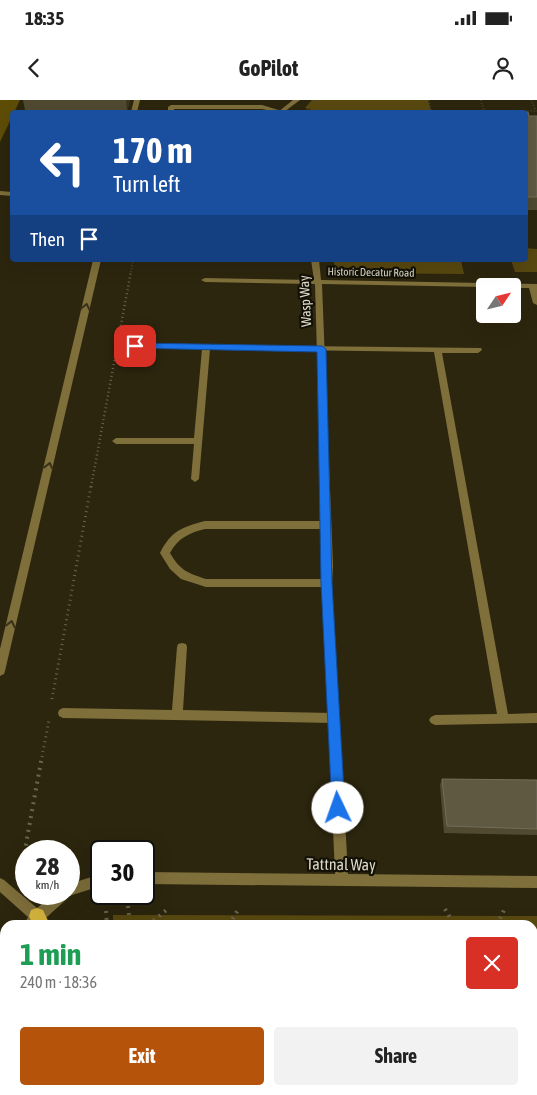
<!DOCTYPE html>
<html lang="en">
<head>
<meta charset="utf-8">
<style>
  :root { --surface:#fff; --page:#f2f2f2; --text:#222; --muted:#767676; --accent:#b45309 }
  body { margin:0; font-family:"Asap Condensed",sans-serif; background:var(--page); color:var(--text); height:100vh; display:flex; flex-direction:column; font-size:19px; white-space:nowrap }
  * { box-sizing:border-box; margin:0 }
  p { font-size:16px; color:var(--muted) }
  .icon { flex:none; width:28px; height:28px; fill:none; stroke:currentColor; stroke-width:2; stroke-linecap:round; stroke-linejoin:round }
  .map { position:relative; flex:1; overflow:hidden }
  .details { position:absolute; left:0px; top:820px; width:538px; height:175px; display:flex; flex-direction:column; background:var(--surface); border-radius:15px 15px 0 0; box-shadow:0 5px 20px #0002 }
  .details>* { flex:none }
  .guide { position:absolute; left:10px; top:10px; width:518px; height:152px; border-radius:5px; box-shadow:0 5px 20px #0002; background:#1a4fa0; color:#fff; overflow:hidden }
  .needle { width:32px; rotate:55deg }
  .buttons { position:absolute; left:476px; top:178px; display:grid; gap:10px }
  .buttons a { display:grid; place-items:center; width:45px; height:45px; border-radius:5px; background:var(--surface); box-shadow:0 5px 20px #0002; font-size:25px }
  .speed { position:absolute; left:15px; top:740px; display:flex; gap:10px; font-size:25px; font-weight:700; text-align:center }
  .speed>* { display:grid; place-content:center; width:65px; height:65px; border-radius:50%; background:var(--surface); box-shadow:0 5px 20px #0002; line-height:1 }
  .speed small { font-size:12px; font-weight:400 }
  .speed .limit { border:2px solid #111; border-radius:8px; background:#fff; color:#111 }
  .pin { position:absolute; display:grid; place-items:center; width:42px; height:42px; color:#fff; margin:-21px; border-radius:10px; box-shadow:0 2px 8px #0006 }
  .me { position:absolute; width:55px; margin:-28px; rotate:357deg; stroke-linejoin:round; filter:drop-shadow(0 0 4px #0008) }
  .turn { display:flex; align-items:center; gap:18px; height:105px; padding:0 20px; font-size:22px }
  .turn .icon { width:65px; height:65px; stroke-width:2.5 }
  .turn b { display:block; font-size:35px; line-height:42px }
  .then { display:flex; align-items:center; height:48px; padding:0 20px; background:#0003; gap:10px; font-size:19px }
  .round { display:grid; place-items:center; flex:none; width:52px; height:52px; border-radius:5px; background:var(--page) }
  .overview { display:flex; align-items:center; justify-content:space-between; height:85px; padding:0 20px }
  h1 { font-size:30px; font-weight:700; line-height:38px; color:#1e9e55 }
  .primary-button { display:flex; gap:10px; margin-top:auto; padding:10px 20px }
  .primary-button a { flex:1; height:58px; border-radius:5px; background:var(--accent); color:#fff; font-size:20px; font-weight:700; line-height:58px; text-align:center }
  .primary-button a+a { background:var(--page); color:var(--text) }
  .status { display:flex; justify-content:space-between; align-items:center; height:35px; padding:0 25px; background:var(--surface); direction:ltr }
  .status svg { height:14px; fill:currentColor }
  header { display:flex; justify-content:space-between; align-items:center; height:65px; padding:0 20px; background:var(--surface); font-size:22px; font-weight:700 }
  .map>svg:first-child { display:block }
</style>
</head>
<body>
<div class="status"><b>18:35</b><svg viewBox="0 0 49 12"><path d="M0 12V9h3v3zM5 12V6h3v6zM10 12V3h3v9zM15 12V0h3v12zM26 1h20v11H26zM47 4h2v5h-2z"/></svg></div>
<header><svg class="icon" aria-label="back" viewBox="0 0 24 24"><path d="M15 5l-7 7 7 7"/></svg>GoPilot<svg class="icon" aria-label="person" viewBox="0 0 24 24"><circle cx="12" cy="8" r="4"/><path d="M4 21q1-7 8-7t8 7"/></svg></header>
<div class="map">
<svg width="537" height="995" viewBox="0 0 537 995">
  <rect width="100%" height="100%" fill="#2d260e"/>
  <!-- green -->
  <g fill="#594910">
    <polygon points="312,0 428,0 431,12 319,12 305,8"/>
    <polygon points="525,148 537,149 537,172 515,172 511,160 525,160"/>
    <polygon points="333,160 461,160 464,174 343,173 337,171"/>
    <polygon points="113,815 537,816 537,995 245,995 235,990 532,990 532,825 113,825"/>
  </g>
  <!-- forest -->
  <polygon fill="#5e4d07" points="0,0 20,0 0,42"/>
  <g fill="none" stroke-linecap="round" stroke-linejoin="round">
    <!-- path-far3 -->
    <g stroke="#6a644f" stroke-width="2" stroke-dasharray="0.5 2.5" stroke-linecap="butt">
      <polyline points="429,0 431,11 537,11"/>
      <polyline points="481,0 484,11"/>
      <polyline points="531,0 536,11"/>
      <polyline points="307,10 316,12"/>
      <polyline points="131,172 133,160"/>
    </g>
    <!-- path-far2 -->
    <polyline stroke="#6a644f" stroke-width="2.5" stroke-dasharray="1 3" stroke-linecap="butt" points="91,387 131,171"/>
    <!-- path-far1 -->
    <g stroke="#6a644f" stroke-width="3" stroke-dasharray="1 4" stroke-linecap="butt">
      <polyline points="52,599 91,386"/>
      <polyline points="42,657 49,620"/>
    </g>
    <!-- path -->
    <g stroke="#6a644f" stroke-width="4" stroke-dasharray="2 5" stroke-linecap="butt">
      <polyline points="26,772 22,766 42,656"/>
      <polyline points="128,806 130,825"/>
      <polyline points="445,809 454,825"/>
      <polyline points="106,811 107,825"/>
      <polyline points="148,825 169,808"/>
      <polyline points="229,825 239,808"/>
      <polyline points="497,825 504,810"/>
      <polyline points="458,990 458,995"/>
    </g>
    <!-- lane -->
    <g fill="#7f6f3b" fill-rule="evenodd">
      <polygon points="134,0 140,0 137,12 131,12"/>
      <polygon points="262,5 285,12 277,12 262,9 174,9 174,12 168,12 168,7 171,5"/>
      <polygon points="0,91 12,92 12,96 0,95"/>
      <polygon points="93,160 101,160 5,571 4,574 0,576 0,549"/>
      <polygon points="132,244 481,248 482,250 478,253 442,253 508,614 537,613 537,623 435,625 431,623 429,620 431,617 435,615 497,614 434,252 210,249 199,379 195,382 191,379 194,344 116,344 112,341 116,338 194,338 202,249 135,248 132,248"/>
      <path d="M205,421H325L330,425L325,429H205C189,433 178,438 170,453C180,470 187,473 206,479H327L330,480L332,483L330,486L327,487H206L181,479L170,469L160,453C171,431 182,427 205,421Z"/>
      <polygon points="182,543 186,544 187,547 183,610 334,613 338,615 340,618 338,621 334,623 63,618 59,616 58,613 59,610 63,608 172,610 177,547 178,544"/>
      <polygon points="0,778 4,780 37,808 54,794 69,794 69,790 70,794 68,798 38,825 24,825 28,817 0,792"/>
      <polygon points="5,854 5,873 0,876 0,857"/>
    </g>
    <!-- street -->
    <g fill="#7f6f3b" fill-rule="evenodd">
      <polygon points="293,0 300,0 284,12 278,12"/>
      <polygon points="311,160 319,160 321,180 537,184 537,205 533,203 529,188 512,188 512,186 485,187 322,184 333,466 332,483 348,774 537,776 537,788 144,784 144,772 335,774 322,483 323,466 315,184 205,182 201,180 205,178 314,180"/>
      <polygon points="101,774 101,786 69,796 65,794 69,794 69,784"/>
    </g>
    <!-- primary -->
    <g fill="#d9b83f" fill-rule="evenodd">
      <polygon points="37,808 43,810 50,825 33,825 29,816 31,810"/>
      <polygon points="0,984 5,986 5,990 10,990 12,995 0,995"/>
      <rect x="92" y="990" width="18" height="5"/>
    </g>
  </g>
  <!-- wall -->
  <g fill="#514a31">
    <polygon points="23,0 130,0 127,11 25,10"/>
    <polygon points="525,12 529,16 537,16 537,110 525,110"/>
    <polygon points="442,679 537,680 537,735 444,733 440,685"/>
  </g>
  <!-- shaded-wall -->
  <polygon fill="#3c351c" points="126,0 130,0 127,11"/>
  <!-- building -->
  <g fill="#605942" stroke="#736d57">
    <polygon points="457,12 528,12 529,16 537,16 537,97 525,97 525,12"/>
    <polygon points="442,679 537,680 537,729 447,726"/>
  </g>
  <!-- one-way arrows -->
  <defs><path id="oneway-chevron" d="M-2-3.5L2.5 0L-2 3.5" fill="none" stroke-width="1.6" stroke-linecap="round" stroke-linejoin="round" transform="scale(1.25)"/></defs>
  <g stroke="#393119">
    <use href="#oneway-chevron" transform="translate(86 207) rotate(-77)"/>
    <use href="#oneway-chevron" transform="translate(49 366) rotate(-77)"/>
    <use href="#oneway-chevron" transform="translate(11 524) rotate(-77)"/>
  </g>
  <!-- route -->
  <polygon fill="#1a73e8" stroke="#114b97" points="135,243 322,246 326,249 332,483 345,708 343,713 338,715 334,713 332,708 321,483 317,252 131,248 131,244"/>
  <g text-anchor="middle" dominant-baseline="central" stroke-width="4.5" stroke-linejoin="round" paint-order="stroke">
    <!-- far-street labels -->
    <g font-size="11" fill="#ddd9ca" stroke="#131006">
      <text transform="translate(371 172) rotate(1)">Historic Decatur Road</text>
    </g>
    <!-- street labels -->
    <g font-size="14" fill="#ddd9ca" stroke="#131006">
      <text transform="translate(305 201) rotate(-93)">Wasp Way</text>
    </g>
    <!-- near-street labels -->
    <g font-size="16" fill="#ddd9ca" stroke="#131006">
      <text transform="translate(341 764) rotate(1)">Tattnal Way</text>
    </g>
  </g>
</svg>
<div class="buttons">
<a><svg class="needle" viewBox="-14 -14 28 28"><path d="M0-13l5 13h-10z" fill="#e53935"/><path d="M0 13l5-13h-10z" fill="#767676"/></svg></a>
</div>
<div class="speed"><div>28<small>km/h</small></div><div class="limit">30</div></div>
<div class="pin" style="left:135px;top:246px;background:#d93025"><svg class="icon" aria-label="arrive" viewBox="0 0 24 24"><path d="M6 21V4h12l-3 4 3 4H6"/></svg></div>
<svg class="me" style="left:338px;top:708px" viewBox="-20 -20 40 40"><circle r="19" fill="#fff"/><path d="M0-13L10 11 0 6-10 11z" fill="#1a73e8"/></svg>
<div class="guide">
<div class="turn"><svg class="icon" aria-label="left" viewBox="0 0 24 24"><path d="M17 20v-9H6M10 6l-5 5 5 5"/></svg><div><b>170 m</b>Turn left</div></div>
<div class="then">Then<svg class="icon" aria-label="arrive" viewBox="0 0 24 24"><path d="M6 21V4h12l-3 4 3 4H6"/></svg></div>
</div>
<section class="details">
<div class="overview"><div><h1>1 min</h1><p>240 m · 18:36</p></div><a class="round" style="background:#d93025;color:#fff"><svg class="icon" aria-label="close" viewBox="0 0 24 24"><path d="M6 6l12 12M18 6L6 18"/></svg></a></div>
<div class="primary-button"><a>Exit</a><a>Share</a></div>
</section>
</div>
</body>
</html>
